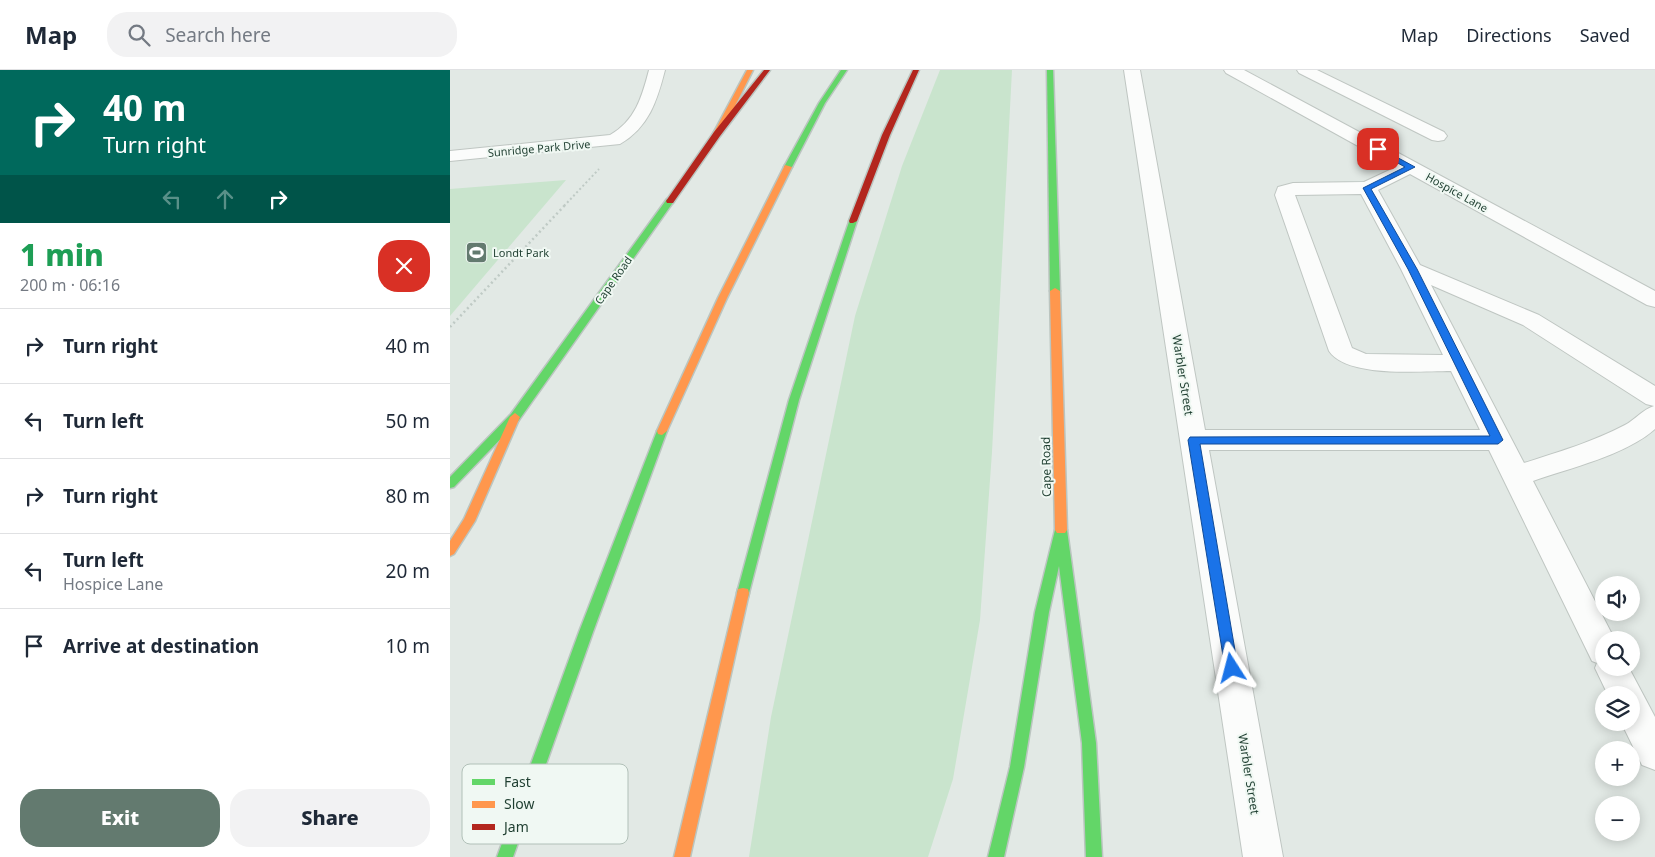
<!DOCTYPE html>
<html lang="en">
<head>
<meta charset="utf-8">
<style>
  :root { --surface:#fff; --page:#f2f2f3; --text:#1f2937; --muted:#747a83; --line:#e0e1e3; --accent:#637a6f }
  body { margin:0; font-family:"Noto Sans",sans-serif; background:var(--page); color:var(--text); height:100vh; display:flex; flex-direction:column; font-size:19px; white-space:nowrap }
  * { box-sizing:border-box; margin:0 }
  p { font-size:16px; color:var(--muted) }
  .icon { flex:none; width:28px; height:28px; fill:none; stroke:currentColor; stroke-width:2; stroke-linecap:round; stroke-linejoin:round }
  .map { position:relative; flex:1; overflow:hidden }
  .sheet { display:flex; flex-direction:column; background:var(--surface); width:450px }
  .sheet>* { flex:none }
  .banner { background:#00695c; color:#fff; overflow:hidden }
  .buttons { position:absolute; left:1145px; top:506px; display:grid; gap:10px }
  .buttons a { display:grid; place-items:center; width:45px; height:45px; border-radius:50%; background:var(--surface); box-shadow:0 2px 12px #0003; font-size:25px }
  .pin { position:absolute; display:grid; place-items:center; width:42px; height:42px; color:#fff; margin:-21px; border-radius:10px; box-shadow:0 2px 8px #0006 }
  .me { position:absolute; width:55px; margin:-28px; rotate:351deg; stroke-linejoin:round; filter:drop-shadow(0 0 4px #0008) }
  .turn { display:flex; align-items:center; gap:18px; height:105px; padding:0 20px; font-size:22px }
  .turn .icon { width:65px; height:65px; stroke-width:2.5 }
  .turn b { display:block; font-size:35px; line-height:42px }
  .lanes { display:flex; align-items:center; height:48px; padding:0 20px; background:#0003; justify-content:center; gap:25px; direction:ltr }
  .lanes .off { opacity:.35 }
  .round { display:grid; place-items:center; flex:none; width:52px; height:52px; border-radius:20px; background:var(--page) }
  .head { display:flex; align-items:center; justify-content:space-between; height:85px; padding:0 20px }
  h1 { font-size:30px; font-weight:800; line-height:38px; color:#1e9e55 }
  .button { display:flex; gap:10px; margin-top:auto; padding:10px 20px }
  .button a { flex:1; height:58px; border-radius:20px; background:var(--accent); color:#fff; font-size:20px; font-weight:800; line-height:58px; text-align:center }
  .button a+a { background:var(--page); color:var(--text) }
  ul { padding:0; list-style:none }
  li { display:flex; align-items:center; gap:15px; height:75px; padding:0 20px; border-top:1px solid var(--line) }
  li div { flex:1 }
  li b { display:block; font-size:19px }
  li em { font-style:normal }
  header { display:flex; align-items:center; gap:30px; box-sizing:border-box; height:70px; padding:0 25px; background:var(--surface); border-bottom:1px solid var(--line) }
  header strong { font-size:24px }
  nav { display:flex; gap:28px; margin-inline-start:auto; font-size:18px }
  .search { width:350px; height:45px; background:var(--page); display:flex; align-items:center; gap:12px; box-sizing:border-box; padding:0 18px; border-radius:20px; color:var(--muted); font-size:19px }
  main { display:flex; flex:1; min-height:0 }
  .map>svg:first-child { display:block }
</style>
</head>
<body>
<header>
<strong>Map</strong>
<div class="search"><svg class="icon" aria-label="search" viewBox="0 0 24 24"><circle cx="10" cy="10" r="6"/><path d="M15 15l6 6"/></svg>Search here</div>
<nav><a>Map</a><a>Directions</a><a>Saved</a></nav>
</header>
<main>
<section class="sheet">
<div class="banner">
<div class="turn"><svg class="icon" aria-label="right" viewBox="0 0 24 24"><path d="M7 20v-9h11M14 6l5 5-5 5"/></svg><div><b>40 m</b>Turn right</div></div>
<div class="lanes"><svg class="icon off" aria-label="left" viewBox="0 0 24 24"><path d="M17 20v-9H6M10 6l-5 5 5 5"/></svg><svg class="icon off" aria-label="ahead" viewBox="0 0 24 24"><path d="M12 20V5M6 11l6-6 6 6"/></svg><svg class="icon" aria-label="right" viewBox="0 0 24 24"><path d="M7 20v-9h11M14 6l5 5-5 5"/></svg></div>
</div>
<div class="head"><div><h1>1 min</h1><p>200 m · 06:16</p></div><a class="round" style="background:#d93025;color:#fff"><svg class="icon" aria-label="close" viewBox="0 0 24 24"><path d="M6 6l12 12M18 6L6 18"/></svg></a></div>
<ul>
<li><svg class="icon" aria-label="right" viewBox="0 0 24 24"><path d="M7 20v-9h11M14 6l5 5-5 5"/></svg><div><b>Turn right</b></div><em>40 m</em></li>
<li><svg class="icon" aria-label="left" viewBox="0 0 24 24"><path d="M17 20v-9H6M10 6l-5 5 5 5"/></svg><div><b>Turn left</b></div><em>50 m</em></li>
<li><svg class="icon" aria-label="right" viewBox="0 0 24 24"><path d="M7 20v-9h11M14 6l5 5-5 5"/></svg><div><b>Turn right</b></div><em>80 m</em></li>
<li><svg class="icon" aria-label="left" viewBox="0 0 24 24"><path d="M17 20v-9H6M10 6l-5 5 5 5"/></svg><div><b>Turn left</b><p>Hospice Lane</p></div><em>20 m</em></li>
<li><svg class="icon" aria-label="arrive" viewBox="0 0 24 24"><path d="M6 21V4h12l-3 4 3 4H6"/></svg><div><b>Arrive at destination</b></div><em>10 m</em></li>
</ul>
<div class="button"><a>Exit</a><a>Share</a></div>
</section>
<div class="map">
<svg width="1205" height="787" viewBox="0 0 1205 787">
  <rect width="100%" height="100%" fill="#e2e9e5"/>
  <!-- green -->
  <g fill="#c9e4cd">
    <polygon points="490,0 562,0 542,382 530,550 503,709 478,787 299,787 321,647 405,246 452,96"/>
    <polygon points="116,110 0,246 0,119"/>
  </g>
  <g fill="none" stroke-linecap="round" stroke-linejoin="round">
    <defs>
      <g id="street">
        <path d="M199,0H215C207,31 199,57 170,74L0,91V81L160,65C185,51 192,27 199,0Z"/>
        <path d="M674,0H690L755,360H1030L1001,301C970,301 897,308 879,281L825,125L828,117L843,113L914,112L946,97L776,3L774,0H794L1205,221V237L1197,235L960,104L928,120L970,195L1089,245L1205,316V359C1176,385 1120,398 1083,411L1165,570H1154V598H1179L1205,647V700L1192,695L1171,652H1181V625H1158L1145,598L1147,593L1142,591L1039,380H759L833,787H793ZM911,124L951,199L993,285L916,284L902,278L845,125ZM981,215L1073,255L1196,334L1204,336C1192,340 1186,349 1175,355C1143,372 1108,382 1074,393Z"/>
        <polygon points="847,0 867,0 994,62 997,66 994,70 988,71 982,70 849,3"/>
      </g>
      <g id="fast">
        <polygon points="391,0 397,0 375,33 342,97 335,99 334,97 369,33"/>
        <polygon points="597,0 603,0 610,221 605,224 600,221"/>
        <polygon points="217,129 224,131 69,350 4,417 0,418 0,407 61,344"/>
        <polygon points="400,149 403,149 407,151 349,330 299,523 298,527 293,528 288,527 287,523 339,330"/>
        <polygon points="212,357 217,361 143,562 63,787 47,787 129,562 207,361"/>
        <polygon points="611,455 615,457 617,460 646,673 652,787 636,787 632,673 609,496 599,542 574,697 554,787 538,787 560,697 585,542 605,460 607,457"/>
      </g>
      <g id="slow">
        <polygon points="297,0 303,0 271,64 264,66 263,64"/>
        <polygon points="335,95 342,97 277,228 217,361 212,365 208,364 207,361 268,228"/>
        <polygon points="605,218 610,221 617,460 615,463 607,463 605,460 600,221"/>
        <polygon points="65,343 70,347 25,451 4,484 0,486 0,471 14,449 60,347"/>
        <polygon points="293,518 298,519 299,523 240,787 224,787 287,523 288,519"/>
      </g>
      <g id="jam">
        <polygon points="314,0 320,0 270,66 223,133 217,133 216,131 264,62"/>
        <polygon points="463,0 469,0 440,65 407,151 403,153 400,153 399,151 432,65"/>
      </g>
    </defs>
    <!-- street casing -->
    <use href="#street" stroke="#bfc6c2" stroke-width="2"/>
    <!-- fast casing -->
    <use href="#fast" stroke="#bbc5c0" stroke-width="3"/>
    <!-- slow casing -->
    <use href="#slow" stroke="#bbc5c0" stroke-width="3"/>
    <!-- jam casing -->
    <use href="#jam" stroke="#bbc5c0" stroke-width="3"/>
    <!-- path-far1 -->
    <polyline stroke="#bfcac5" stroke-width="2" stroke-dasharray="2 2.5" stroke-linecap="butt" points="114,136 149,99"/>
    <!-- path -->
    <polyline stroke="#bfcac5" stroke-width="2.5" stroke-dasharray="2 3" stroke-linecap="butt" points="0,257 116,134"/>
    <!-- street -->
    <use href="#street" fill="#fbfcfb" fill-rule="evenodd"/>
    <!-- fast -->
    <use href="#fast" fill="#63d668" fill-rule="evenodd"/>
    <!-- slow -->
    <use href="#slow" fill="#ff974d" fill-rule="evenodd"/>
    <!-- jam -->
    <use href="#jam" fill="#b3261e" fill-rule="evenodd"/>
  </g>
  <!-- route -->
  <polygon fill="#1a73e8" stroke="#114b97" points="928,77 965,97 921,119 967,199 1053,370 1048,374 750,374 788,598 786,602 782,604 777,602 775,598 738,370 740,367 1040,366 958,199 913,118 955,97 926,81 925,79"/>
  <!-- icons -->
  <defs>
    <symbol id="stadium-square" viewBox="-11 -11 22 22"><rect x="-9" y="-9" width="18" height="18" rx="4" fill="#637a6f" stroke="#f0f8f3"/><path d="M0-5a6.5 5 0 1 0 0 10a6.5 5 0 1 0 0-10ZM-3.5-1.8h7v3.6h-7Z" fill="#fff"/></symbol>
  </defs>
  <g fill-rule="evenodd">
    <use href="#stadium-square" x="14" y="170" width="25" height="25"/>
  </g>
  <g text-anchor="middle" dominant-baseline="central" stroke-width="4" stroke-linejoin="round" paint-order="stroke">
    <!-- far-street labels -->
    <g font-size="11" fill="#1e3e30" stroke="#f0f8f3">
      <text transform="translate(89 78) rotate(-5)">Sunridge Park Drive</text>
      <text transform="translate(1007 122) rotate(29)">Hospice Lane</text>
      <text transform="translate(163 210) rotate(-55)">Cape Road</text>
    </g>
    <!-- far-poi labels -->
    <g font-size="11" fill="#1e3e30" stroke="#f0f8f3" text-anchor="start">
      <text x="43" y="182">Londt Park</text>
    </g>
    <!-- street labels -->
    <g font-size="12" fill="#1e3e30" stroke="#f0f8f3">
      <text transform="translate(733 305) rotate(81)">Warbler Street</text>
      <text transform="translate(596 397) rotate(-91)">Cape Road</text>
      <text transform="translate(799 704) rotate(81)">Warbler Street</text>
    </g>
  </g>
  <!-- legend -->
  <rect x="12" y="694" width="166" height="80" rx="8" fill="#f0f8f3" stroke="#b1c0b8" stroke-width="1"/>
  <rect x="22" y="709" width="23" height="6" fill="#63d668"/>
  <rect x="22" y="731" width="23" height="7" fill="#ff974d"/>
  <rect x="22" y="754" width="23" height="6" fill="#b3261e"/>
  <g font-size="14" fill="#1e3e30">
    <text x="54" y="717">Fast</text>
    <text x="54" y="739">Slow</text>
    <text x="54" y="762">Jam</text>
  </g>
</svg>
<div class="buttons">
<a><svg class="icon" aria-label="sound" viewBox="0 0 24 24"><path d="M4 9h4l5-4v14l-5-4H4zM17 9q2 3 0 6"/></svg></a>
<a><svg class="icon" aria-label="search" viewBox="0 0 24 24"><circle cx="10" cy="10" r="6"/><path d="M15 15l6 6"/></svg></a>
<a><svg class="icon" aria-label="layers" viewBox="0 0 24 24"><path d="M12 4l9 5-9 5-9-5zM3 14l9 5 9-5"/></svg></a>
<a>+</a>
<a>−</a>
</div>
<div class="pin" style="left:928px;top:79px;background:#d93025"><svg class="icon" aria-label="arrive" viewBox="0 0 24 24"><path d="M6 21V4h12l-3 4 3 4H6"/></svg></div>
<svg class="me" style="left:782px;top:598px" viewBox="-20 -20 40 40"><path d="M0-17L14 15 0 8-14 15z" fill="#1a73e8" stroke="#fff" stroke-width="4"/></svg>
</div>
</main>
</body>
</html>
